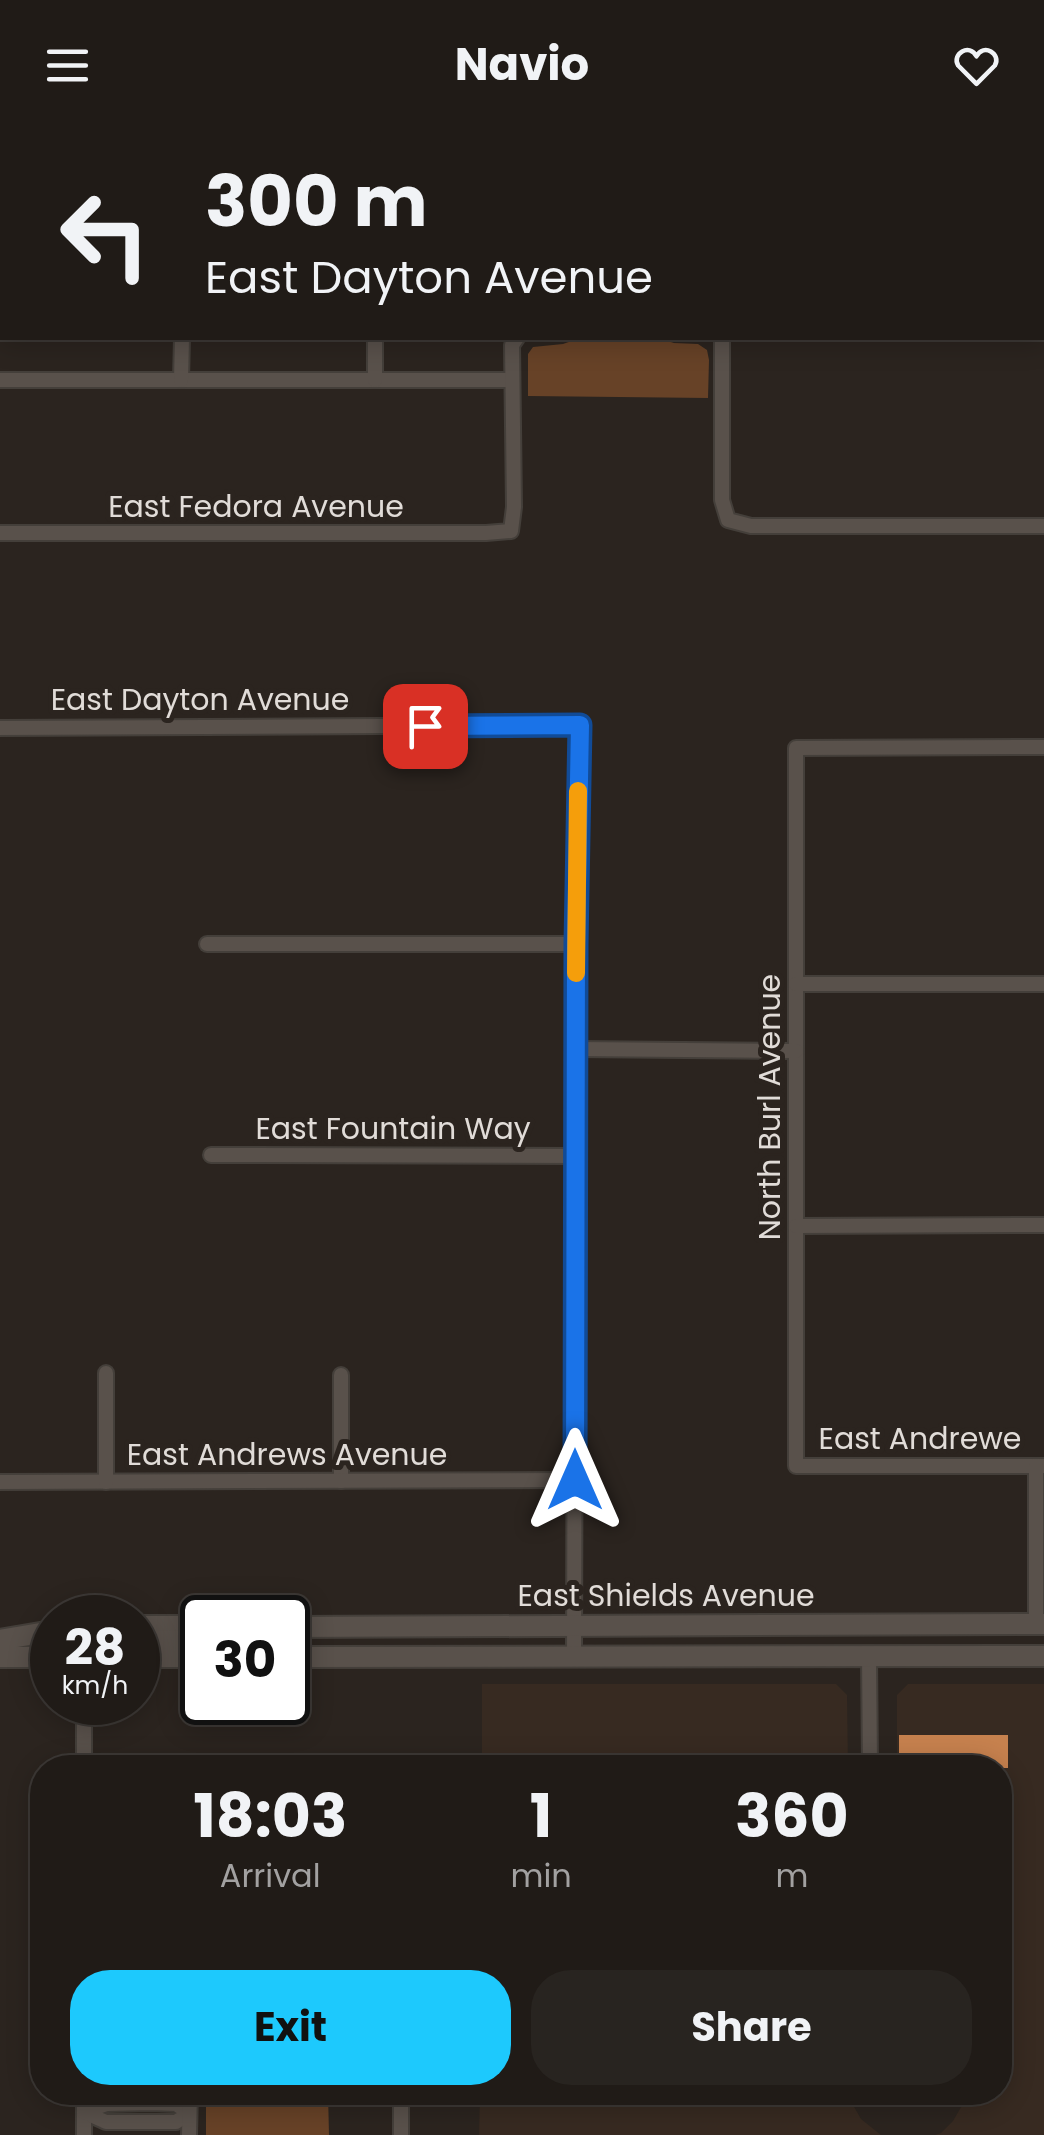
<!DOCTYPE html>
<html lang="en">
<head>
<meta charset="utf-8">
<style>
  :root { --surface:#201b17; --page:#282420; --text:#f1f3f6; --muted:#a2a1a1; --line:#3d3936; --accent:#1dc9fd }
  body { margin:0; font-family:Poppins,sans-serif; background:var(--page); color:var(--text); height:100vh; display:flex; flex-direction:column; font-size:38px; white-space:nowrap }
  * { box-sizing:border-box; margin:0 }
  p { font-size:32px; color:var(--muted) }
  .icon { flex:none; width:55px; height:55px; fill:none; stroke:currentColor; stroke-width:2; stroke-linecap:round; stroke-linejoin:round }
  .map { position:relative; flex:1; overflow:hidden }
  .drawer { position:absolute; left:30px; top:1625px; width:982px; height:350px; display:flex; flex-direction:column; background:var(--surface); border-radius:40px; box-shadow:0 5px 25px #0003,0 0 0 2px var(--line) }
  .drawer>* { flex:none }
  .banner { position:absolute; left:0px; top:0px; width:1045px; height:210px; box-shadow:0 5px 25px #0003,0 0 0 2px var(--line); background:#201b17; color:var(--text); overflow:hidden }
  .speed { position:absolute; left:30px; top:1465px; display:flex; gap:20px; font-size:50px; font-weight:700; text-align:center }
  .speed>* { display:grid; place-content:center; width:130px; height:130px; border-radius:50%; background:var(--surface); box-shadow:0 5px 25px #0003,0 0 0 2px var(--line); line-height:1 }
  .speed small { font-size:25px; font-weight:400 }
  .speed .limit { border:5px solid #111; border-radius:15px; background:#fff; color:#111 }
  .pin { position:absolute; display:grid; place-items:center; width:85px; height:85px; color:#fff; margin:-42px; border-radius:20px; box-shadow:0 5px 15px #0006 }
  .me { position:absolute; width:110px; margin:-55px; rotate:0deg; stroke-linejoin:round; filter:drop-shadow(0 0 8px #0008) }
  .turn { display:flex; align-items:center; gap:35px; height:210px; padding:0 40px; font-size:45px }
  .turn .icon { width:130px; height:130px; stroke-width:2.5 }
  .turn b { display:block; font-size:70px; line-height:85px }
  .eta { display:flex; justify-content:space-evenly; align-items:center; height:170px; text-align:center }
  .eta b { font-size:60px; font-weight:700; line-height:70px }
  .button { display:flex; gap:20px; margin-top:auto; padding:20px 40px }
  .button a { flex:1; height:115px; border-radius:40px; background:var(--accent); color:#111; font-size:40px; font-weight:700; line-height:115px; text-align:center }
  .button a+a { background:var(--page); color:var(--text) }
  header { display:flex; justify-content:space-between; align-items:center; height:130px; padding:0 40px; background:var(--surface); font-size:45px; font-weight:700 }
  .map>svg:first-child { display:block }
</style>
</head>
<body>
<header><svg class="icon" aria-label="menu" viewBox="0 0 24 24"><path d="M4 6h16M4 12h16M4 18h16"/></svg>Navio<svg class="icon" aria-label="heart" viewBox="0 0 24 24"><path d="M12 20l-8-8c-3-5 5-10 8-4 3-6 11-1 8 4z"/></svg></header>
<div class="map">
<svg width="1044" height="2005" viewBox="0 0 1044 2005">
  <rect width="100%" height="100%" fill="#2b241f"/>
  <!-- built -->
  <g fill="#372a21">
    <polygon points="482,1554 836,1554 847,1565 848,1637 482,1637"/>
    <polygon points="908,1554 1044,1554 1044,2005 935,2005 941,2003 953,1991 964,1972 967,1963 1000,1962 1000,1638 897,1638 897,1565"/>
    <polygon points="480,1962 849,1963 853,1975 861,1989 881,2005 479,2005"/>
  </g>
  <!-- green -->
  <g fill="#674227">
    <polygon points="580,208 658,208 674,213 698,214 707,220 709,230 708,268 528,266 528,224 533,217 563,214"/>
    <polygon points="206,1963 328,1963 329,2005 206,2005"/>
  </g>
  <!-- building -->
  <rect fill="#c6814e" x="899" y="1605" width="109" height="33"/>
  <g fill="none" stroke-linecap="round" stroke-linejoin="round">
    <defs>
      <g id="minor">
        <polyline points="866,0 871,2"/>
        <polyline points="588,2 588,0"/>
        <polyline points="655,2 655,0"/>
        <polyline points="1042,6 1044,6"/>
        <polyline points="1042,202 1044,202"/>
        <polyline points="722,208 722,370 728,390 751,396 1044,396"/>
        <polyline points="0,250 512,250"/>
        <polyline points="181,250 182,208"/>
        <polyline points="375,250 375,208"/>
        <polyline points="0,403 486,403 511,401 514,377 512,215 517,208"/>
        <polyline points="0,598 580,595 576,814 574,1526"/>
        <polyline points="1044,617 796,618 796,1336 1044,1336"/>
        <polyline points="207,814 576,814"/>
        <polyline points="796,854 1044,854"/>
        <polyline points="576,919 796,921"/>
        <polyline points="211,1025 576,1026"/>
        <polyline points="796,1096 1044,1095"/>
        <polyline points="1036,1336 1036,1494"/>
        <polyline points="341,1351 341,1245"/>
        <polyline points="0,1352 575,1350"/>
        <polyline points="106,1352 106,1243"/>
        <polyline points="869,1526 870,1638"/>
        <polyline points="84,1572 84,1638"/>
        <polyline points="84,1962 84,2005"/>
        <polyline points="401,1962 401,2005"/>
        <polygon points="151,1973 176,1974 189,1983 176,1992 106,1992 84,1982 107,1974"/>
        <polyline points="189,2005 190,1962"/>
      </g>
      <g id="secondary">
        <polyline points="138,1496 202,1496"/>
        <polyline points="288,1497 1044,1494"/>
        <polyline points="0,1510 52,1501"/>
        <polyline points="138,1511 202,1510"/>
        <polyline points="0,1527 52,1527"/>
        <polyline points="138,1527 202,1527"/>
        <polyline points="288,1527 1044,1526"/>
      </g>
    </defs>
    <!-- minor casing -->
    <use href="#minor" stroke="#443f3a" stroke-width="18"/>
    <!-- secondary casing -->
    <use href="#secondary" stroke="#443f3a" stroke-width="24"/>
    <!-- minor -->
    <use href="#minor" stroke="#59514b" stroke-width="14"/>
    <!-- secondary -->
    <use href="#secondary" stroke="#59514b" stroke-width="20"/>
  </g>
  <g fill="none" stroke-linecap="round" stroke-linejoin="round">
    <defs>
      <polyline id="route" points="425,596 580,595 576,814 575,1350"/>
    </defs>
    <!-- route casing -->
    <use href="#route" stroke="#114b97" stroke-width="25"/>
    <!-- route -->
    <use href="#route" stroke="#1a73e8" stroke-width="18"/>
    <!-- slow -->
    <polyline stroke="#f59e0b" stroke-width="18" points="576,843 578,661"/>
  </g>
  <g text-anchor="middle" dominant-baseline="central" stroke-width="10" stroke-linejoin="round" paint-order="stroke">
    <!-- street labels -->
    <g font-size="30" fill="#e1dcd8" stroke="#2b241f">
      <text x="256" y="376">East Fedora Avenue</text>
      <text x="200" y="569">East Dayton Avenue</text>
      <text transform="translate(769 977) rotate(-90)">North Burl Avenue</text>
      <text x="393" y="998">East Fountain Way</text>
      <text x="920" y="1308">East Andrewe</text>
      <text x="287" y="1324">East Andrews Avenue</text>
      <text x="666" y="1465">East Shields Avenue</text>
    </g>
  </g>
</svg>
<div class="speed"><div>28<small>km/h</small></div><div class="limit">30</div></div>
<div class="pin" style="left:425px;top:596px;background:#d93025"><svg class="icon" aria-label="arrive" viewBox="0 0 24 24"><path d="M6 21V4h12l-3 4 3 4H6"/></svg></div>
<svg class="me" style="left:575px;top:1350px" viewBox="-20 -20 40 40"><path d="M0-17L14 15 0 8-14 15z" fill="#1a73e8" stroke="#fff" stroke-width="4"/></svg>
<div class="banner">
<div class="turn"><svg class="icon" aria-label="left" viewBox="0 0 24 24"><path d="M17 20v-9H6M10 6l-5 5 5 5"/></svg><div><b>300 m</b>East Dayton Avenue</div></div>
</div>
<section class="drawer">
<div class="eta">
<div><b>18:03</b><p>Arrival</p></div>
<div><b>1</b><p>min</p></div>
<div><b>360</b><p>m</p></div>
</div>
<div class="button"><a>Exit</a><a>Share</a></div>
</section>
</div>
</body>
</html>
